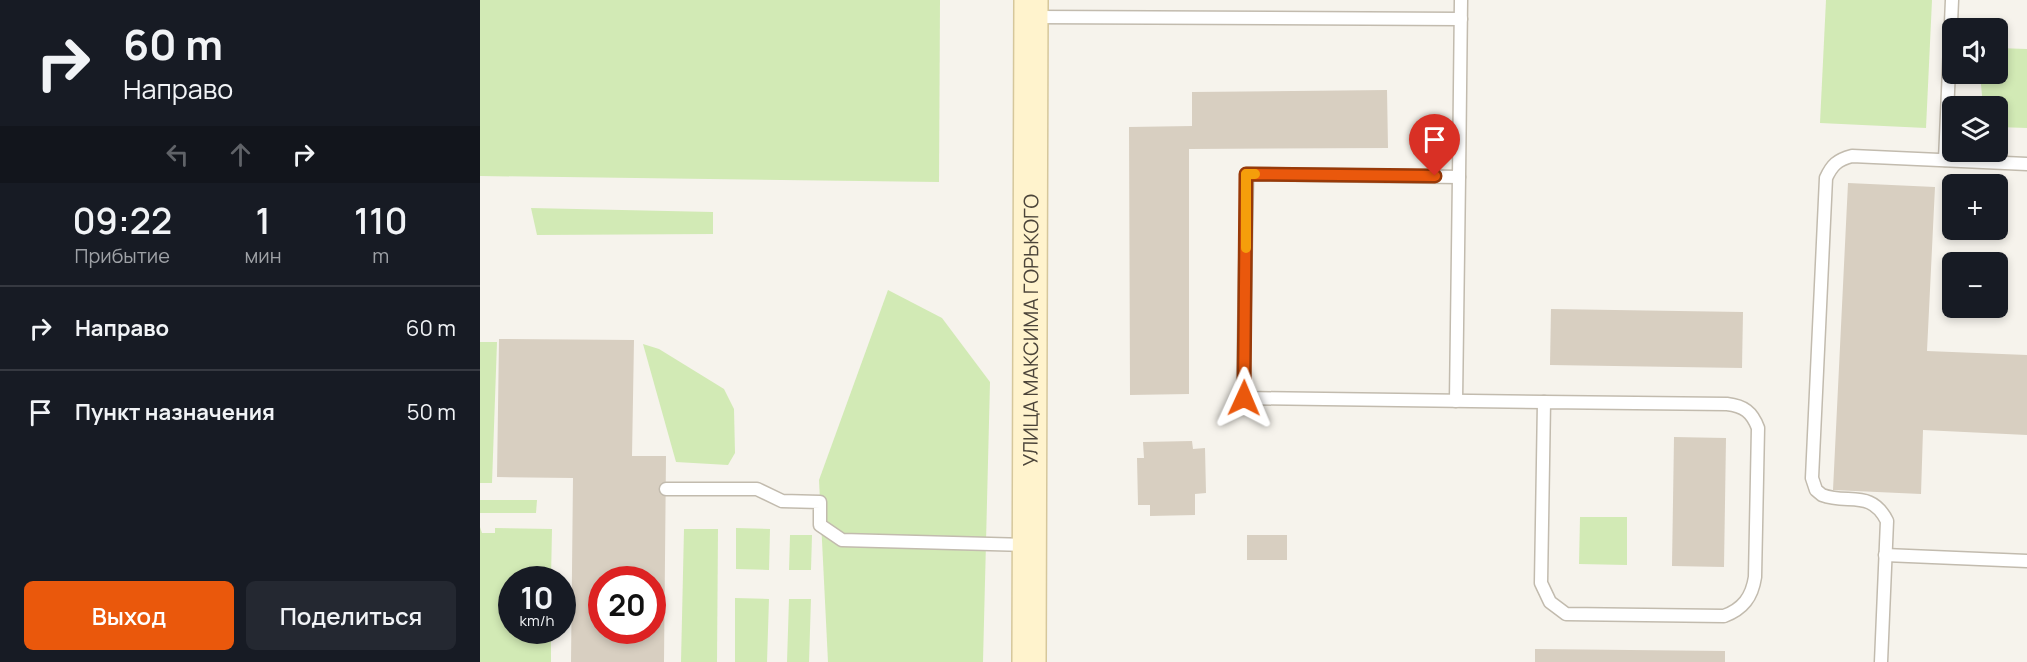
<!DOCTYPE html>
<html lang="ru">
<head>
<meta charset="utf-8">
<style>
  :root { --surface:#171b24; --page:#242831; --text:#f1f3f6; --muted:#9ea1a6; --line:#363941; --accent:#ea580c }
  body { margin:0; font-family:Manrope,sans-serif; background:var(--page); color:var(--text); height:100vh; display:flex; flex-direction:column; font-size:22px; white-space:nowrap }
  * { box-sizing:border-box; margin:0 }
  p { font-size:20px; color:var(--muted) }
  .icon { flex:none; width:33px; height:33px; fill:none; stroke:currentColor; stroke-width:2; stroke-linecap:round; stroke-linejoin:round }
  .map { position:relative; flex:1; overflow:hidden }
  .details { display:flex; flex-direction:column; background:var(--surface); width:480px }
  .details>* { flex:none }
  .hud { background:#171b24; color:var(--text); overflow:hidden }
  .buttons { position:absolute; left:1462px; top:18px; display:grid; gap:12px }
  .buttons a { display:grid; place-items:center; width:66px; height:66px; border-radius:9px; background:var(--surface); box-shadow:0 3px 9px #0003; font-size:30px }
  .speed { position:absolute; left:18px; top:566px; display:flex; gap:12px; font-size:30px; font-weight:700; text-align:center }
  .speed>* { display:grid; place-content:center; width:78px; height:78px; border-radius:50%; background:var(--surface); box-shadow:0 3px 9px #0003; line-height:1 }
  .speed small { font-size:15px; font-weight:400 }
  .speed .limit { border:9px solid #d22; background:#fff; color:#111 }
  .pin { position:absolute; display:grid; place-items:center; width:51px; height:51px; color:#fff; margin:-62px -26px; border-radius:50% 50% 50% 0; rotate:-45deg; box-shadow:0 0 6px #0007 }
  .pin .icon { rotate:45deg }
  .me { position:absolute; width:66px; margin:-33px; rotate:1deg; stroke-linejoin:round; filter:drop-shadow(0 0 4px #0008) }
  .turn { display:flex; align-items:center; gap:21px; height:126px; padding:0 24px; font-size:27px }
  .turn .icon { width:78px; height:78px; stroke-width:2.5 }
  .turn b { display:block; font-size:42px; line-height:51px }
  .lanes { display:flex; align-items:center; height:57px; padding:0 24px; background:#0003; justify-content:center; gap:30px; direction:ltr }
  .lanes .off { opacity:.35 }
  .eta { display:flex; justify-content:space-evenly; align-items:center; height:102px; text-align:center }
  .eta b { font-size:36px; font-weight:600; line-height:42px }
  .button { display:flex; gap:12px; margin-top:auto; padding:12px 24px }
  .button a { flex:1; height:69px; border-radius:9px; background:var(--accent); color:#fff; font-size:24px; font-weight:600; line-height:69px; text-align:center }
  .button a+a { background:var(--page); color:var(--text) }
  ul { padding:0; list-style:none }
  li { display:flex; align-items:center; gap:18px; height:84px; padding:0 24px; border-top:2px solid var(--line) }
  li div { flex:1 }
  li b { display:block; font-size:22px }
  li em { font-style:normal }
  main { display:flex; flex:1; min-height:0 }
  .map>svg:first-child { display:block }
</style>
</head>
<body>
<main>
<section class="details">
<div class="hud">
<div class="turn"><svg class="icon" aria-label="right" viewBox="0 0 24 24"><path d="M7 20v-9h11M14 6l5 5-5 5"/></svg><div><b>60 m</b>Направо</div></div>
<div class="lanes"><svg class="icon off" aria-label="left" viewBox="0 0 24 24"><path d="M17 20v-9H6M10 6l-5 5 5 5"/></svg><svg class="icon off" aria-label="ahead" viewBox="0 0 24 24"><path d="M12 20V5M6 11l6-6 6 6"/></svg><svg class="icon" aria-label="right" viewBox="0 0 24 24"><path d="M7 20v-9h11M14 6l5 5-5 5"/></svg></div>
</div>
<div class="eta">
<div><b>09:22</b><p>Прибытие</p></div>
<div><b>1</b><p>мин</p></div>
<div><b>110</b><p>m</p></div>
</div>
<ul>
<li><svg class="icon" aria-label="right" viewBox="0 0 24 24"><path d="M7 20v-9h11M14 6l5 5-5 5"/></svg><div><b>Направо</b></div><em>60 m</em></li>
<li><svg class="icon" aria-label="arrive" viewBox="0 0 24 24"><path d="M6 21V4h12l-3 4 3 4H6"/></svg><div><b>Пункт назначения</b></div><em>50 m</em></li>
</ul>
<div class="button"><a>Выход</a><a>Поделиться</a></div>
</section>
<div class="map">
<svg width="1547" height="662" viewBox="0 0 1547 662">
  <rect width="100%" height="100%" fill="#f6f3ec"/>
  <!-- green -->
  <g fill="#d2eab5">
    <polygon points="0,0 460,0 459,182 0,176"/>
    <polygon points="1346,0 1452,0 1446,128 1340,123"/>
    <polygon points="1518,48 1547,49 1547,128 1518,127 1518,106 1503,106 1500,74 1518,74"/>
    <polygon points="51,208 233,212 233,234 57,235"/>
    <polygon points="408,290 462,318 510,382 503,662 348,662 339,480"/>
    <polygon points="0,342 17,342 12,483 0,483"/>
    <polygon points="163,344 179,349 244,389 254,409 255,453 248,465 196,462"/>
    <polygon points="0,500 57,500 56,513 0,513"/>
    <polygon points="1100,517 1147,517 1147,565 1099,564"/>
    <polygon points="0,527 2,533 15,533 15,528 72,529 71,579 32,579 32,630 71,630 71,662 0,662"/>
    <polygon points="256,528 290,529 289,570 256,569"/>
    <polygon points="204,529 238,529 237,662 201,662"/>
    <polygon points="310,535 332,535 331,570 309,570"/>
    <polygon points="255,598 289,599 287,662 255,662"/>
    <polygon points="309,599 331,599 329,662 307,662"/>
  </g>
  <!-- building -->
  <g fill="#d8cfc1" fill-rule="evenodd">
    <polygon points="907,90 908,148 709,149 709,394 650,395 649,127 712,126 712,92"/>
    <polygon points="1368,183 1455,187 1447,351 1547,355 1547,435 1443,430 1441,494 1353,490"/>
    <polygon points="1071,309 1263,312 1262,368 1070,365"/>
    <path d="M19,339L154,340L152,456H186L184,662H91L93,478L17,477ZM122,579H172V630H122Z"/>
    <polygon points="1194,437 1246,438 1244,567 1192,566"/>
    <polygon points="712,441 713,449 725,448 726,493 715,494 715,515 670,516 670,505 658,505 657,458 664,458 663,442"/>
    <rect x="767" y="535" width="40" height="25"/>
    <polygon points="1055,649 1245,651 1245,662 1055,662"/>
  </g>
  <g fill="none" stroke-linecap="round" stroke-linejoin="round">
    <defs>
      <g id="service">
        <polyline points="981,0 979,177 767,174 763,398 1064,402"/>
        <polyline points="553,17 981,19"/>
        <polyline points="1465,160 1472,0"/>
        <polyline points="976,401 979,177"/>
        <path d="M1064,402L1247,404C1264,406 1272,412 1278,428L1275,577C1272,597 1263,609 1244,616L1086,614L1070,602L1061,583Z"/>
        <polyline points="186,489 277,489 302,501 340,502 340,525 362,540 547,545"/>
        <polyline points="1405,555 1547,561"/>
        <path d="M1401,662L1407,521C1391,489 1368,505 1342,495L1336,490L1332,478L1346,178C1352,165 1357,160 1372,156L1547,164"/>
      </g>
      <g id="secondary">
        <path id="s1" d="M549,662L551,0"/>
      </g>
    </defs>
    <!-- service casing -->
    <use href="#service" stroke="#c2bbae" stroke-width="15"/>
    <!-- secondary casing -->
    <use href="#secondary" stroke="#d6c79b" stroke-width="36"/>
    <!-- service -->
    <use href="#service" stroke="#fff" stroke-width="12"/>
    <!-- secondary -->
    <use href="#secondary" stroke="#fff3cd" stroke-width="33"/>
  </g>
  <g fill="none" stroke-linecap="round" stroke-linejoin="round">
    <defs>
      <polyline id="route" points="764,398 766,174 955,176"/>
    </defs>
    <!-- route casing -->
    <use href="#route" stroke="#983908" stroke-width="15"/>
    <!-- route -->
    <use href="#route" stroke="#ea580c" stroke-width="10"/>
    <!-- slow -->
    <polyline stroke="#f59e0b" stroke-width="10" points="766,248 766,174 775,174"/>
  </g>
  <g text-anchor="middle" dominant-baseline="central" stroke-width="4.5" stroke-linejoin="round" paint-order="stroke">
    <!-- street labels -->
    <g font-size="20" fill="#4b4439" stroke="#fff">
      <text stroke="none"><textPath href="#s1" startOffset="332">УЛИЦА МАКСИМА ГОРЬКОГО</textPath></text>
    </g>
  </g>
</svg>
<div class="buttons">
<a><svg class="icon" aria-label="sound" viewBox="0 0 24 24"><path d="M4 9h4l5-4v14l-5-4H4zM17 9q2 3 0 6"/></svg></a>
<a><svg class="icon" aria-label="layers" viewBox="0 0 24 24"><path d="M12 4l9 5-9 5-9-5zM3 14l9 5 9-5"/></svg></a>
<a>+</a>
<a>−</a>
</div>
<div class="speed"><div>10<small>km/h</small></div><div class="limit">20</div></div>
<div class="pin" style="left:955px;top:176px;background:#d93025"><svg class="icon" aria-label="arrive" viewBox="0 0 24 24"><path d="M6 21V4h12l-3 4 3 4H6"/></svg></div>
<svg class="me" style="left:764px;top:398px" viewBox="-20 -20 40 40"><path d="M0-17L14 15 0 8-14 15z" fill="#ea580c" stroke="#fff" stroke-width="4"/></svg>
</div>
</main>
</body>
</html>
